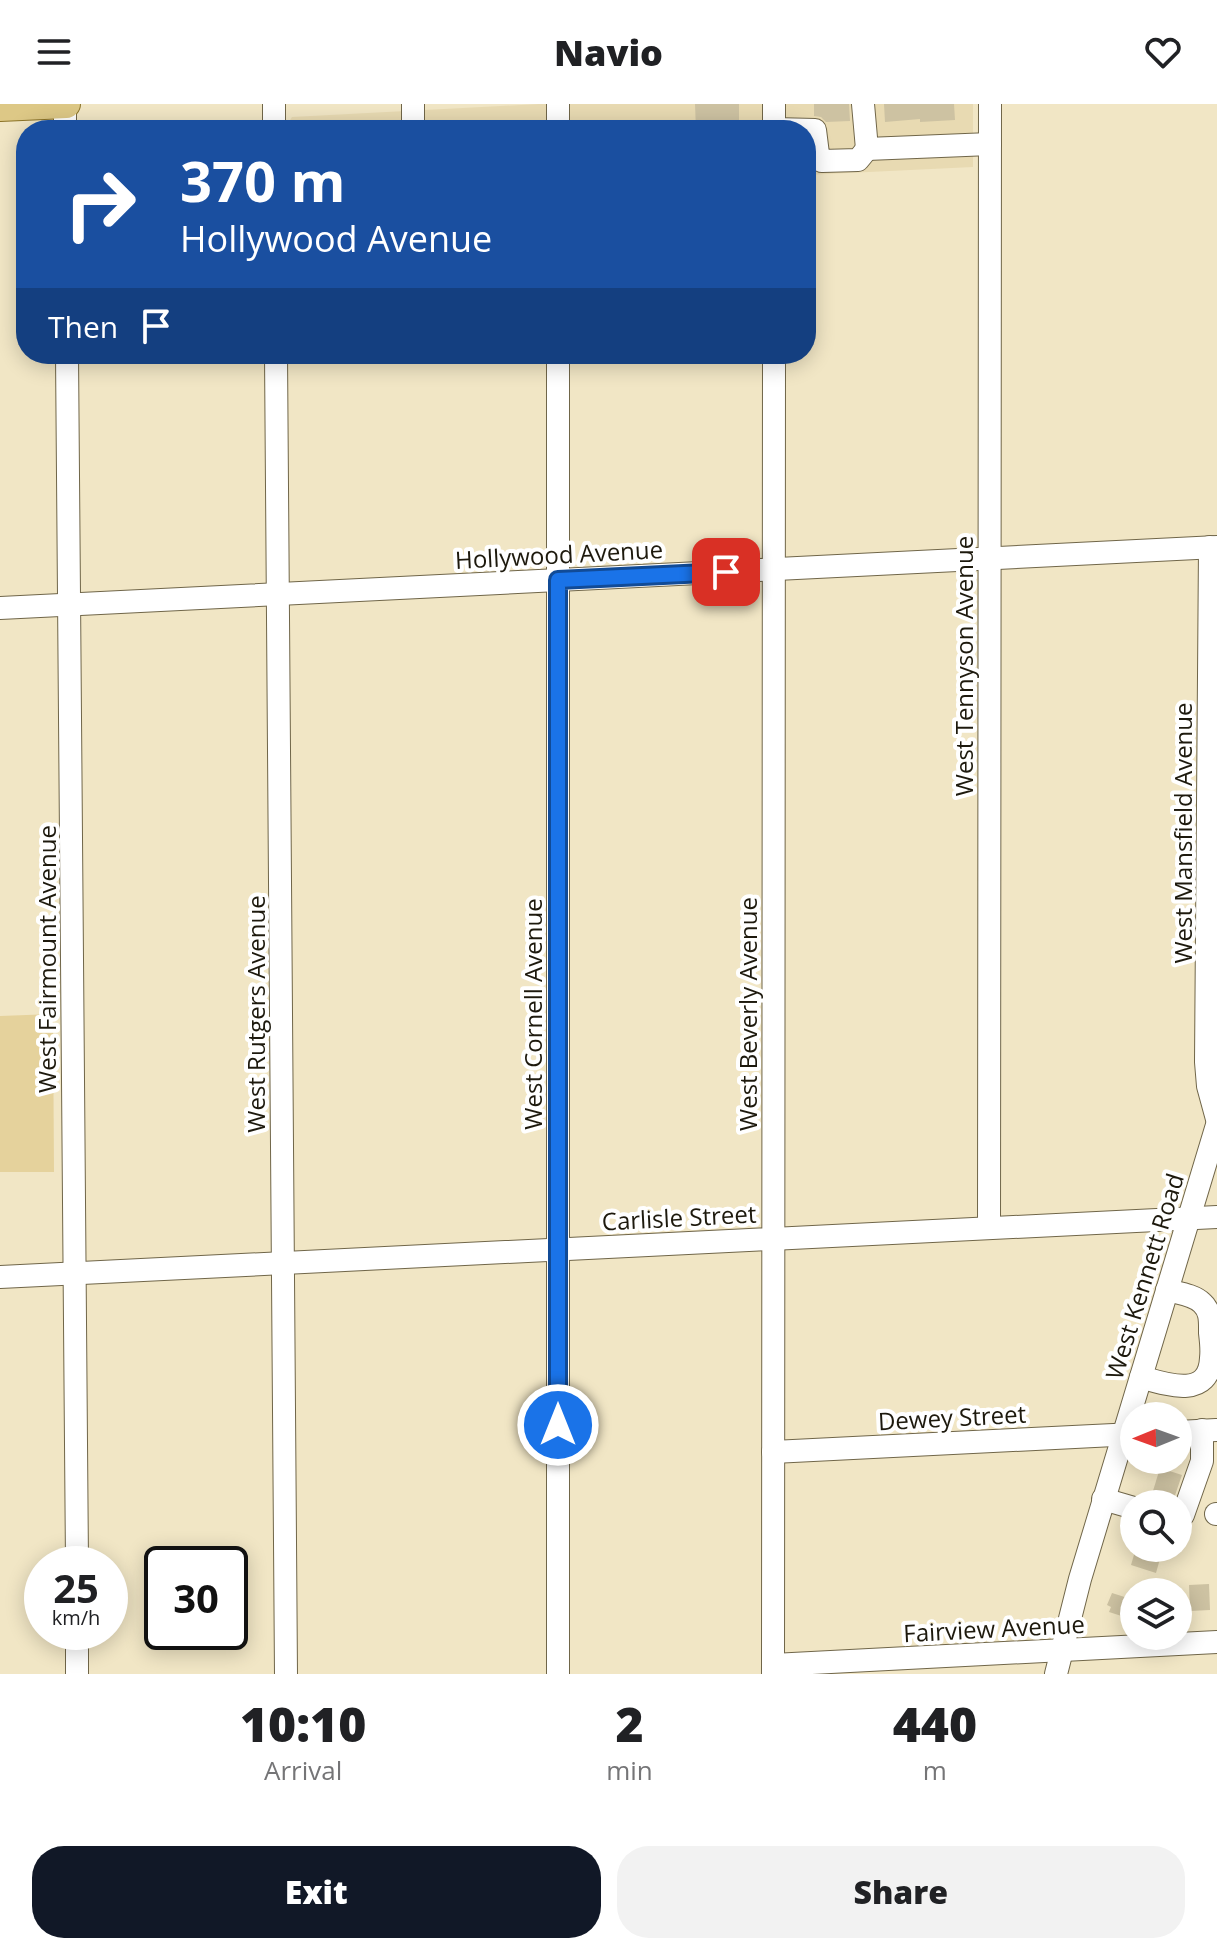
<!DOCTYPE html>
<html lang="en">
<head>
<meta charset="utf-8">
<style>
  :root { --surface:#fff; --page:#f2f2f2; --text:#202124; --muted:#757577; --accent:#111827 }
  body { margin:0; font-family:"Open Sans",sans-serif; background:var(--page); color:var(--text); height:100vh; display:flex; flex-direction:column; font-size:30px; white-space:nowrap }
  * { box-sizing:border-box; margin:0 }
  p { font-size:26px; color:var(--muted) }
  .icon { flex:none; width:44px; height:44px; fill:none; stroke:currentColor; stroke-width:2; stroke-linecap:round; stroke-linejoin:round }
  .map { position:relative; height:1570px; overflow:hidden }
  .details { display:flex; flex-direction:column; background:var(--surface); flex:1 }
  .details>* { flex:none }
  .top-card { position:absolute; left:16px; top:16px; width:800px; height:244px; border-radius:32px; box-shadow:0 4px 20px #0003; background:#1a4fa0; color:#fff; overflow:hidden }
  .needle { width:52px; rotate:269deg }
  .controls { position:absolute; left:1120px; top:1298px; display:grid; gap:16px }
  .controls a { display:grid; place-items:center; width:72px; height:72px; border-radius:50%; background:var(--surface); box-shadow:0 4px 20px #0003; font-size:40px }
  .speed { position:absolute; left:24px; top:1442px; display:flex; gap:16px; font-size:40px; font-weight:700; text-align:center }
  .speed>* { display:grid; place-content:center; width:104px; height:104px; border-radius:50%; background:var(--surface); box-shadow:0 4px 20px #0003; line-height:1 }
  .speed small { font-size:20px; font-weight:400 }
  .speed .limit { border:4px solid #111; border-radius:12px; background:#fff; color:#111 }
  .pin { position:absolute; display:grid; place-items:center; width:68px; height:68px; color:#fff; margin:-34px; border-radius:16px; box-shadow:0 4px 12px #0006 }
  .me { position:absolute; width:88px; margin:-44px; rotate:0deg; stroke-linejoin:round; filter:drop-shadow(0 0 6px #0008) }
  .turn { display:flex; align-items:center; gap:28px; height:168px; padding:0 32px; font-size:36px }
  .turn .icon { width:104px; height:104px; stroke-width:2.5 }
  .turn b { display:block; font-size:56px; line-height:68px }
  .then { display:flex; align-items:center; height:76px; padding:0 32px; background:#0003; gap:16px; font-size:30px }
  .eta { display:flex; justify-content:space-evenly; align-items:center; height:136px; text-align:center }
  .eta b { font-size:48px; font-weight:800; line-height:56px }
  .cta { display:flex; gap:16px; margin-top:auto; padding:16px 32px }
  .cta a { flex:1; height:92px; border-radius:32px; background:var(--accent); color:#fff; font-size:32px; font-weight:800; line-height:92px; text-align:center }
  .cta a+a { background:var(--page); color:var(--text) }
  header { display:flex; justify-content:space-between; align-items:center; height:104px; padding:0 32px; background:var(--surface); font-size:36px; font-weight:800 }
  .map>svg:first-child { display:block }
</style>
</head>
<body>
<header><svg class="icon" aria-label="menu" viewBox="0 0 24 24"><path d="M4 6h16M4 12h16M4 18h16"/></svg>Navio<svg class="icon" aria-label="heart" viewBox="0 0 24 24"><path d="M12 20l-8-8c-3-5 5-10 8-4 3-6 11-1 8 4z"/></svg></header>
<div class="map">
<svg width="1217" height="1570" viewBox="0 0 1217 1570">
  <rect width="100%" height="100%" fill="#f1e6c5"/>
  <!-- built -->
  <polygon fill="#e8dab2" points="539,0 973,0 973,63 806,71 806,26 284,26 292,13"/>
  <!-- green -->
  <polygon fill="#e5d29c" points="53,910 54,1068 0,1068 0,912"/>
  <!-- building -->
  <g fill="#cdc2a2">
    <polygon points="695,0 739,0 739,26 696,26"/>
    <polygon points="814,0 849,0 850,17 826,18 821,13 814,12"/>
    <polygon points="884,0 954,0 955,16 920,18 920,15 885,18"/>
    <polygon points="1160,1364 1182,1371 1172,1400 1149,1400"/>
    <polygon points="1136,1444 1163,1444 1156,1469 1131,1461"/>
    <polygon points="1209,1480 1210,1506 1190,1507 1189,1481"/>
    <polygon points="1112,1489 1134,1496 1134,1516 1109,1508 1111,1503 1107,1501"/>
  </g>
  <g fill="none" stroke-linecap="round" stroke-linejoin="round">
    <defs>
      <g id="minor">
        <polyline points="65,0 65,26"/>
        <polyline points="274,0 274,26"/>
        <polyline points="413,0 413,26"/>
        <polyline points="774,0 774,26"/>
        <polyline points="863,0 867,45 990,40"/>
        <polyline points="774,25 815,26 818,50 822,57 858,56 867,45"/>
        <polyline points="558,26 558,0"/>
        <polyline points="67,250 77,1460"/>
        <polyline points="276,250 286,1570"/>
        <polyline points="558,250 558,1570"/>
        <polyline points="1210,443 1206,958 1208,982 1217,1015"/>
        <polyline points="0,504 1217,443"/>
        <polyline points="989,1124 990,0"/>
        <polyline points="0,1173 1217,1113"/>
        <path d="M1141,1273C1165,1280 1209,1296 1211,1254C1212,1246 1211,1237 1210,1229C1210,1218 1211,1207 1202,1199C1194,1191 1178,1189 1167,1186"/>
        <polyline points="1178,1328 1216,1326"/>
        <polyline points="773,1348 1134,1330"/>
        <polyline points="1103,1395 1134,1404"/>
        <polyline points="1216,1410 1217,1410"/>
        <polyline points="1178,1415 1183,1411 1202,1357 1202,1326"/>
        <polyline points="77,1528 77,1570"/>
        <polyline points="773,1561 1217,1538"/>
        <polyline points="773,1570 774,250"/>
        <polyline points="1056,1570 1080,1475 1217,1021"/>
      </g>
      <polyline id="major" points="0,3 66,0"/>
    </defs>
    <!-- minor casing -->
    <use href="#minor" stroke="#706649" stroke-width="24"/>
    <!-- major casing -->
    <use href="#major" stroke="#8b7327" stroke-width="30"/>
    <!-- minor -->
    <use href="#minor" stroke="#fff" stroke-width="22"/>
    <!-- major -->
    <use href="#major" stroke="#ddc886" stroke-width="28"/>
  </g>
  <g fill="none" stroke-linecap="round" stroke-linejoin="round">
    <defs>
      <polyline id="route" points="558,1321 558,476 726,468"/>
    </defs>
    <!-- route casing -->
    <use href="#route" stroke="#114b97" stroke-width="20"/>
    <!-- route -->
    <use href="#route" stroke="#1a73e8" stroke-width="14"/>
  </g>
  <g text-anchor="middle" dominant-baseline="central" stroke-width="8" stroke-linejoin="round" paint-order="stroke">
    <!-- street labels -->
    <g font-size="24" fill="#1d190d" stroke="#fff">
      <text transform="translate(559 450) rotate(-3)">Hollywood Avenue</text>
      <text transform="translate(963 562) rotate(-90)">West Tennyson Avenue</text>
      <text transform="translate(1182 729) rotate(-90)">West Mansfield Avenue</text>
      <text transform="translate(46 855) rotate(-90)">West Fairmount Avenue</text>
      <text transform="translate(255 910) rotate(-90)">West Rutgers Avenue</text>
      <text transform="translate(532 910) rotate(-90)">West Cornell Avenue</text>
      <text transform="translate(747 910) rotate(-90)">West Beverly Avenue</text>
      <text transform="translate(679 1113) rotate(-3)">Carlisle Street</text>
      <text transform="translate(1144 1172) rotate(-73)">West Kennett Road</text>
      <text transform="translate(952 1313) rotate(-3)">Dewey Street</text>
      <text transform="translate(994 1524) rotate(-3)">Fairview Avenue</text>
    </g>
  </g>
</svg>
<div class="controls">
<a><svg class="needle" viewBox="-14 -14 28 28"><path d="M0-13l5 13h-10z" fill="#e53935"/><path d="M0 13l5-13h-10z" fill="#757577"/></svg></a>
<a><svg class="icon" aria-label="search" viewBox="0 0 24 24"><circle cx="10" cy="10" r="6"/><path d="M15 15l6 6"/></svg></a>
<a><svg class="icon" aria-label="layers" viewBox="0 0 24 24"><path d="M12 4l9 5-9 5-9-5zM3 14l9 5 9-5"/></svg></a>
</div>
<div class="speed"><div>25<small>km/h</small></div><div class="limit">30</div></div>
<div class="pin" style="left:726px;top:468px;background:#d93025"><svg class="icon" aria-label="arrive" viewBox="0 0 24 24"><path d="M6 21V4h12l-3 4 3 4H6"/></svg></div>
<svg class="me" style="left:558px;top:1321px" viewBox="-20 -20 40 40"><circle r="17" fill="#1a73e8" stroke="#fff" stroke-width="3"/><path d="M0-11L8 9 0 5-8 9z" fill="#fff"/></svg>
<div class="top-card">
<div class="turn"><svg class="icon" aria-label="right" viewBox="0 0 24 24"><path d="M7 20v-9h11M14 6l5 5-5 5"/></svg><div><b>370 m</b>Hollywood Avenue</div></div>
<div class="then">Then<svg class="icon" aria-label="arrive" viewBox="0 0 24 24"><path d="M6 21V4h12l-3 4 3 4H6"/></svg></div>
</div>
</div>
<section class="details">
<div class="eta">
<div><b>10:10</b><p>Arrival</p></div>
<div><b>2</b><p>min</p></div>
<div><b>440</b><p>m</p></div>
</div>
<div class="cta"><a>Exit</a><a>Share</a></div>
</section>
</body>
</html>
